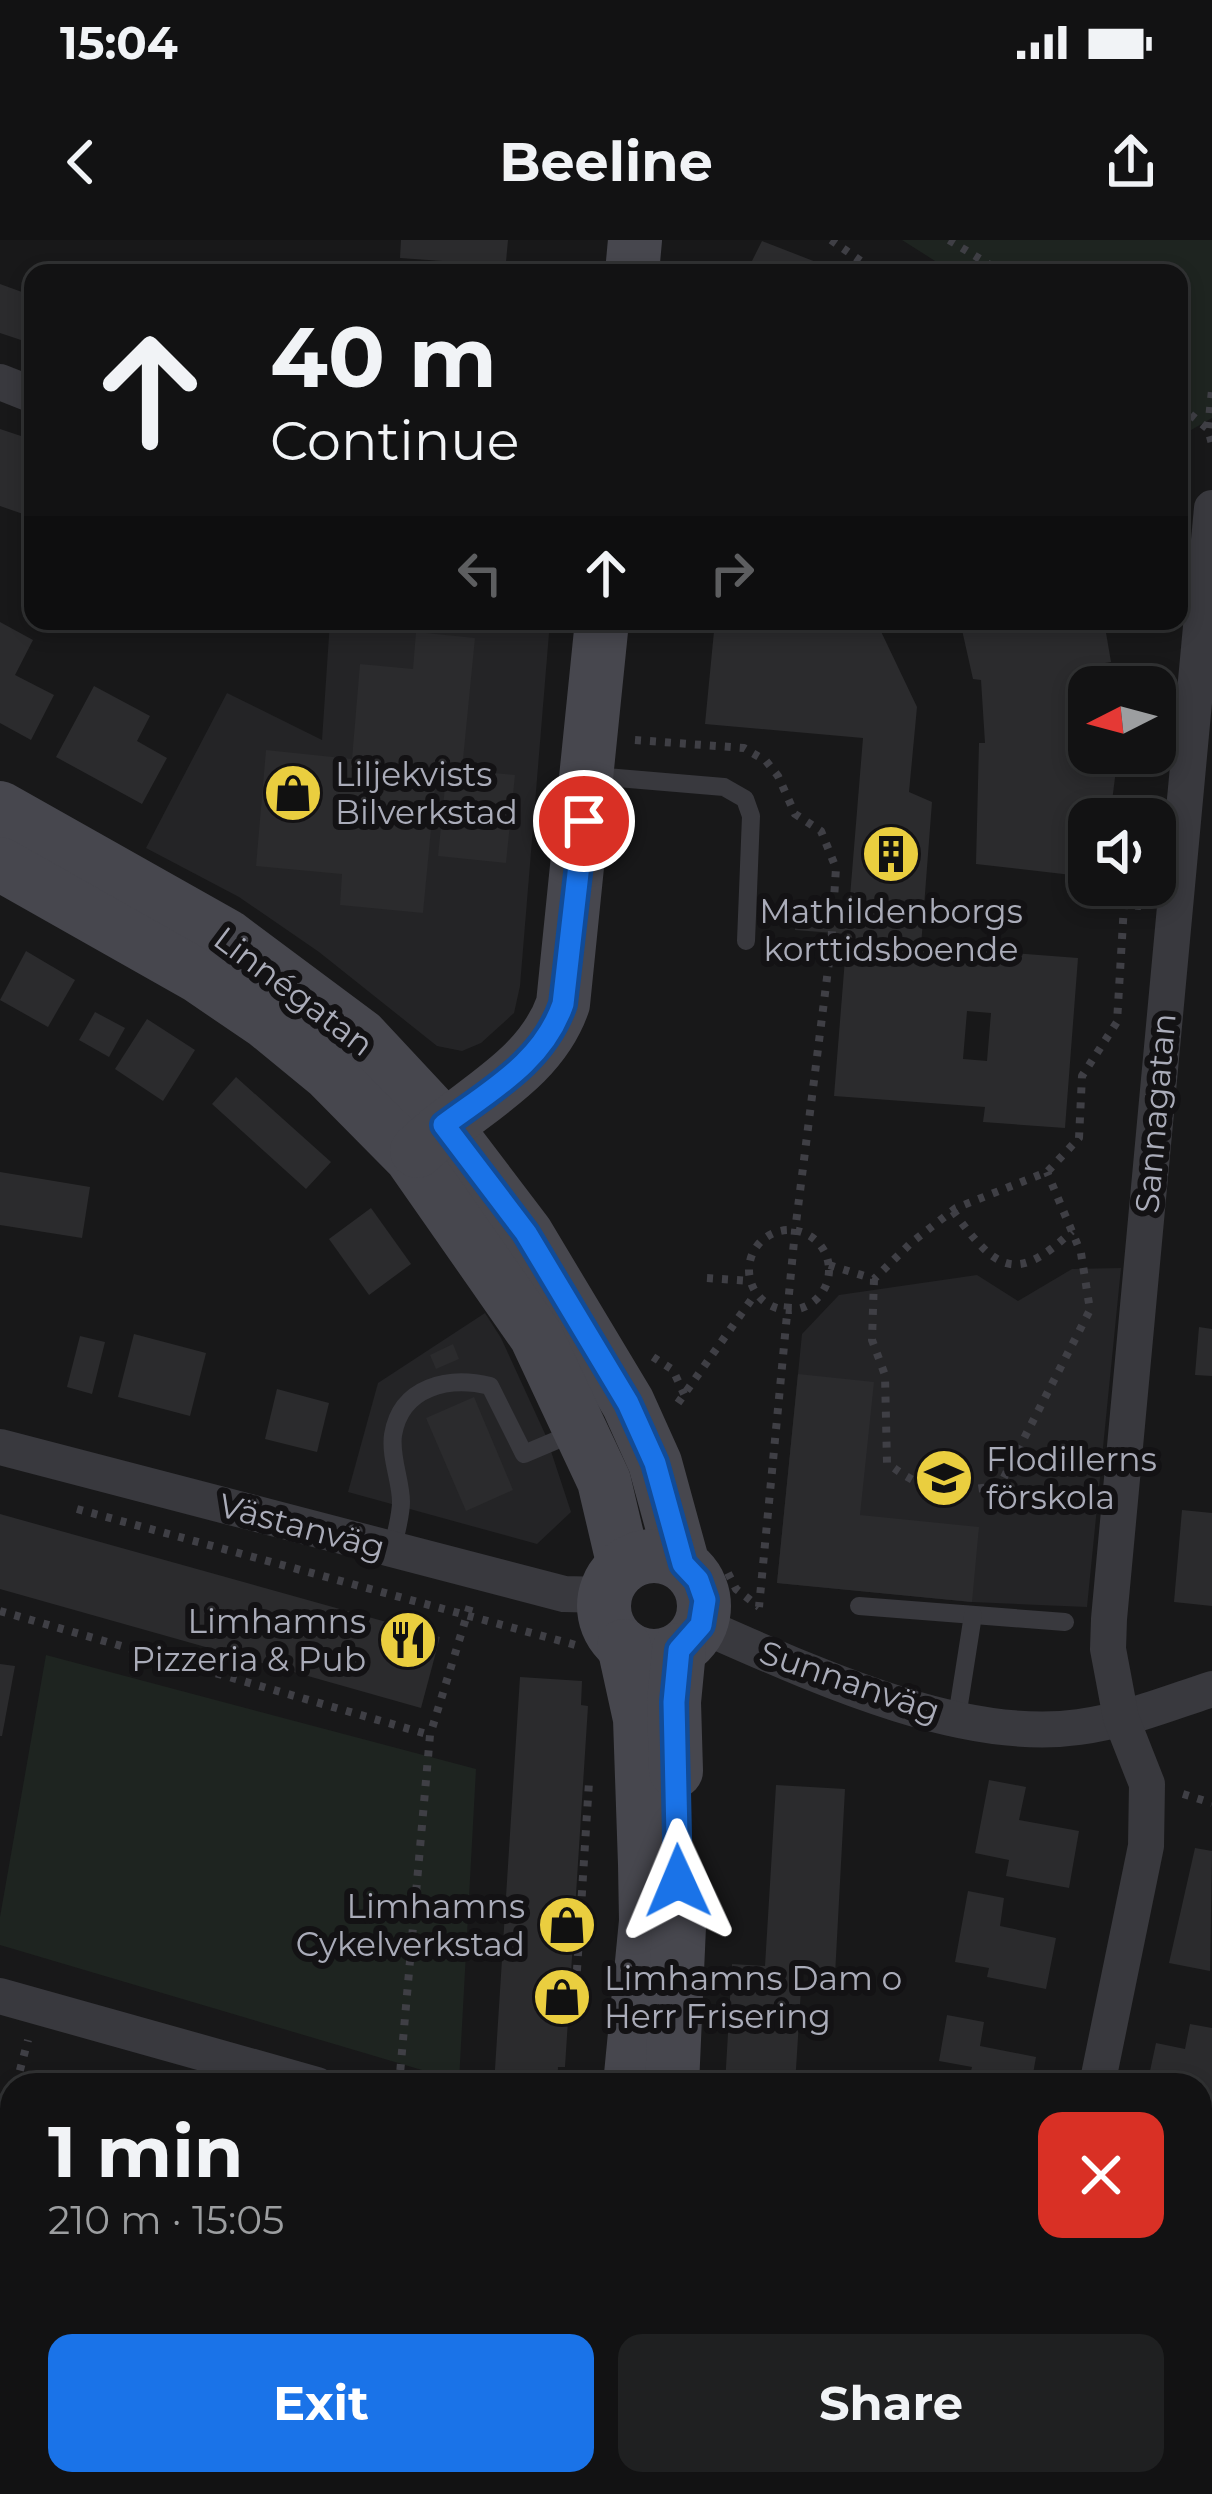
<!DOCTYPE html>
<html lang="en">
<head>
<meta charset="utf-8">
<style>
  :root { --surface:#121213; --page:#1f2021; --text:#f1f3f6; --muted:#9c9ea0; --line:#313233; --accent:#1a73e8 }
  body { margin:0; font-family:Montserrat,sans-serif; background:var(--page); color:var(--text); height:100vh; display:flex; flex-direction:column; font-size:45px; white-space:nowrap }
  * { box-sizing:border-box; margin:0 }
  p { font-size:39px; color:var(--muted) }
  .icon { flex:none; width:66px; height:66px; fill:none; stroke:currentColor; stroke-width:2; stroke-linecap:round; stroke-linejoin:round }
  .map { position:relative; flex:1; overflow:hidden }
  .side { position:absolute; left:0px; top:1833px; width:1212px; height:423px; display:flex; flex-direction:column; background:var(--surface); border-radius:36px 36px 0 0; box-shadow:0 6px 18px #0003,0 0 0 3px var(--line) }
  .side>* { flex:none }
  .guide { position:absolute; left:24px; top:24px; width:1164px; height:366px; border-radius:24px; box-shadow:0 6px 18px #0003,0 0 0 3px var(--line); background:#121213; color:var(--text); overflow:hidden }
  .needle { width:78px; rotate:264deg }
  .controls { position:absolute; left:1068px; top:426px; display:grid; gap:24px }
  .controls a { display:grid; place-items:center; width:108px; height:108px; border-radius:24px; background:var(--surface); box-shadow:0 6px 18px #0003,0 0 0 3px var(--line); font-size:60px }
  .pin { position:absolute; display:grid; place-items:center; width:102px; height:102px; color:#fff; margin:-51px; border:6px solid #fff; border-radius:50%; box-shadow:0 3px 12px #0007 }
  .me { position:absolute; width:132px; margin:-66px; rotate:359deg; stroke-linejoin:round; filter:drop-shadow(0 0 9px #0008) }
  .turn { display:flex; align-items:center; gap:42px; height:252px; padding:0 48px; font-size:54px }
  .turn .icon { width:156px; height:156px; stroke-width:2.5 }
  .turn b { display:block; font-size:84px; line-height:102px }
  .lanes { display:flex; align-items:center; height:114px; padding:0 48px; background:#0003; justify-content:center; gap:60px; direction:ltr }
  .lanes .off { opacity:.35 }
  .round { display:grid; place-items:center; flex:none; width:126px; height:126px; border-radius:24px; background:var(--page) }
  .overview { display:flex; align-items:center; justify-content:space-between; height:204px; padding:0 48px }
  h1 { font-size:72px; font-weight:700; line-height:90px }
  .action { display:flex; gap:24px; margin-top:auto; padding:24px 48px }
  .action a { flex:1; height:138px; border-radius:24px; background:var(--accent); color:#fff; font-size:48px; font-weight:700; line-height:138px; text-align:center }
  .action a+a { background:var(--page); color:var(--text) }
  .status { display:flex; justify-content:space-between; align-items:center; height:84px; padding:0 60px; background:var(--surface); direction:ltr }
  .status svg { height:33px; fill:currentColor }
  header { display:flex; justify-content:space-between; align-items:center; height:156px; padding:0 48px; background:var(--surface); font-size:54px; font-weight:700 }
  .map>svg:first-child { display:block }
</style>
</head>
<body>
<div class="status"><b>15:04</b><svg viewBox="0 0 49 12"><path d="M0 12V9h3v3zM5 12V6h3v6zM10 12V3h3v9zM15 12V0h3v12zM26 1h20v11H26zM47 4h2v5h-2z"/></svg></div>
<header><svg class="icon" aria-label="back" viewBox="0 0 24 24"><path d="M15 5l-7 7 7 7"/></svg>Beeline<svg class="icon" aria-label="share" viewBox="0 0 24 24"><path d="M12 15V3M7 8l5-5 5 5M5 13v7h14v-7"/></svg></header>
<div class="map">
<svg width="1212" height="2254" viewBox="0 0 1212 2254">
  <rect width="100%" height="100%" fill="#181819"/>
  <!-- built -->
  <g fill="#242426">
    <polygon points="330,381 550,381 520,746 514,773 481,803 462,811 437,806 319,712 239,657 146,608 227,453 322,500"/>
    <polygon points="1121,1028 1087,1367 972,1362 777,1343 802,1094 839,1055 977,1035 1018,1061 1072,1029"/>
    <polygon points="485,1073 501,1098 546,1196 571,1272 537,1304 348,1252 378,1143"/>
  </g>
  <!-- green -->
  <g fill="#1e2420">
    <polygon points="902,0 1212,0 1212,178 1179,197 1179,33 954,33"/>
    <polygon points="46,1415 476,1529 459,1841 0,1705 0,1677"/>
  </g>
  <!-- building -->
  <g fill="#2b2b2d" fill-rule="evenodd">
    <polygon points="401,0 508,0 505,33 441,33 442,21 400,18"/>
    <polygon points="762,1 816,22 813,33 746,33"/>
    <polygon points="0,44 33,56 33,104 0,93"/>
    <polygon points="0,189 33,200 33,244 23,274 0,266"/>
    <path d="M715,381H876L917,467L909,552L932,562L921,706L1078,718L1065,888L983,882L985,867L834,856L847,694L795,690L797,665L849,669L863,498L705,484ZM967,771L991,773L987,821L963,819Z"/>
    <polygon points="960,381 1104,381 1111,422 1093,425 1095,447 1089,447 1089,513 1118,513 1111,570 1130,573 1130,579 1089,579 1089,637 976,624 979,503 985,503 981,440 973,439"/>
    <polygon points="0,382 33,400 15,435 54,455 31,500 0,483"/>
    <polygon points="416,392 475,398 462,530 515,535 506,623 438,616 447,527 437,526 423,673 340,665 342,634 256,626 266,510 352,519 360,424 413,429"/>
    <polygon points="94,446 150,476 137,501 167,518 142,564 56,517"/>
    <polygon points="26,711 75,740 48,787 0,760"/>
    <polygon points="95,772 125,788 109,817 79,800"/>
    <polygon points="147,779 195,810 163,861 115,829"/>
    <polygon points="236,837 331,922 306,949 212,864"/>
    <polygon points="0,932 90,947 82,998 0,985"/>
    <polygon points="371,968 411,1024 369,1055 329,999"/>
    <polygon points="1199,1087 1212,1089 1212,1136 1195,1135"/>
    <polygon points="134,1094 206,1113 190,1176 118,1157"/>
    <polygon points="80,1096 105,1102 92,1154 67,1147"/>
    <polygon points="453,1104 459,1119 436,1129 430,1115"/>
    <polygon points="798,1134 874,1142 860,1275 979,1287 972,1362 777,1343"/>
    <polygon points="277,1149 329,1163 317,1212 265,1199"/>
    <polygon points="474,1157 513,1250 466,1271 426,1178"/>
    <polygon points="1182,1270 1212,1273 1212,1366 1174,1362"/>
    <polygon points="0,1274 440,1397 421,1468 0,1349"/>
    <polygon points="0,1424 15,1426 2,1496 0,1496"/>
    <polygon points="520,1437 582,1441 581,1465 588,1466 565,1827 558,1827 557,1845 494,1845"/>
    <polygon points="989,1540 1026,1547 1019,1580 1079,1591 1069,1648 1006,1636 1009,1620 975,1613"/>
    <polygon points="776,1545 845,1549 835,1735 802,1733 795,1845 725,1845 732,1724 765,1726"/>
    <polygon points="1195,1608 1212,1611 1210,1731 1169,1723"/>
    <polygon points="968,1651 1004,1658 1000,1686 1056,1698 1046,1749 987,1737 989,1728 955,1722"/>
    <polygon points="947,1775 984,1782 980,1806 1036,1817 1031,1845 968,1845 972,1827 939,1821"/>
    <polygon points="1190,1784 1212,1788 1212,1871 1200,1869 1200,1845 1147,1845 1156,1803 1185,1809"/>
    <polygon points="0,2122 12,2125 12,2203 0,2200"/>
    <polygon points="200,2244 326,2244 323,2254 235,2254"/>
    <polygon points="425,2244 498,2244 496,2254 423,2254"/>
    <polygon points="891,2244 957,2244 955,2254 889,2254"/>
    <polygon points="1067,2244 1108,2244 1106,2254 1065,2254"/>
  </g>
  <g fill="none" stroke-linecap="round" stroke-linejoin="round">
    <!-- path -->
    <g stroke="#3f3f45" stroke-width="8" stroke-dasharray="6 9" stroke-linecap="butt">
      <polyline points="831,0 878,33"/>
      <polyline points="949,0 1003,33"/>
      <polyline points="1179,165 1208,189 1212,204"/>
      <polyline points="1208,188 1212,150"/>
      <polyline points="635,500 744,508 766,521 778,536 795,574 821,591 836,628 831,706 795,991 759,1367"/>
      <path d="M953,971C996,1030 1015,1045 1072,991"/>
      <circle cx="789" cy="1030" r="40"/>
      <polyline points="829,1025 874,1039 912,1002 956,968 1047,932 1079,898 1082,836 1117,782 1124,665 1142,666"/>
      <polyline points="707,1038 751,1041"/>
      <path d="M874,1039L872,1100L885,1135L887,1223C929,1255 949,1254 1000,1245L1090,1070L1081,1013L1047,932"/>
      <polyline points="653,1117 673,1130 684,1154"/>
      <polyline points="678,1163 756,1053"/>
      <polyline points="77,1269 583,1407"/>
      <polyline points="728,1333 736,1349 759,1367"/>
      <polyline points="0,1371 430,1495"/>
      <polyline points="1183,1554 1212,1563"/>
      <polyline points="575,1761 589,1542"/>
      <polyline points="16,1845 28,1800"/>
      <polyline points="399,1845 430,1495 471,1362"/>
      <polyline points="0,1903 12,1858"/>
      <polyline points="0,1915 12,1918"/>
      <polyline points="0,2110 12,2113"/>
      <polyline points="339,2254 342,2244"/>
    </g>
    <!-- lane -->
    <g stroke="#39393e" stroke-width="18">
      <polyline points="594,536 724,547 745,559 751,576 746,701"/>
      <path d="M393,1309C395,1294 401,1277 401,1262C401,1241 390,1217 393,1195C401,1146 449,1136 490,1146L524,1214L576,1192"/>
      <polyline points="859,1366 1065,1382"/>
      <polyline points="957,1477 973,1375"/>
    </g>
    <!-- street -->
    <g stroke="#39393e" stroke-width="36">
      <polyline points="0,142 33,155"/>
      <polyline points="0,1207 564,1354 605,1355"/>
      <path d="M701,1385C808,1432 961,1504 1079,1487C1125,1481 1169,1463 1212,1449"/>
      <polyline points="0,1756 317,1845"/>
      <polyline points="1097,1845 1146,1606 1147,1544 1121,1478 1108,1409 1109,1379 1212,268"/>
      <polyline points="1200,2117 1212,2120"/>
      <polyline points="0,2247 33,2254"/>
      <polyline points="1016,2254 1018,2244"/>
    </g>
    <!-- secondary -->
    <g stroke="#47474e" stroke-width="54">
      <polyline points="632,33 635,0"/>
      <polyline points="0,568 227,696 361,796 444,885 526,993 628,1163 655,1223 683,1325"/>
      <polyline points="0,624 198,736 267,783 328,833 411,917 536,1096 604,1241 624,1326"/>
      <path d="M417,911C467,862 539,833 563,764L602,381"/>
      <circle cx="654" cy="1366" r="50"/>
      <polyline points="624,1406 640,1479 645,1624 646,1681 630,1845"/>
      <polyline points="676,1531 674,1462 679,1410"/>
      <polyline points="672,1845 679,1686"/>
      <polyline points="561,2254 563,2244"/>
      <polyline points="606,2254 608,2244"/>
    </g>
  </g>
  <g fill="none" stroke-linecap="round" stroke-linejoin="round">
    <defs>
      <path id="route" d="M584,581L563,764C543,822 491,850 444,885L526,993L628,1163L655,1223L683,1324L698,1340L705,1360L701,1385L679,1410L674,1462L678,1641"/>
    </defs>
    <!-- route casing -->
    <use href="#route" stroke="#114b97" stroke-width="30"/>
    <!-- route -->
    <use href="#route" stroke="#1a73e8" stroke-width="21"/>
  </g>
  <!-- icons -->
  <defs>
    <symbol id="shop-disc" viewBox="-11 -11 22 22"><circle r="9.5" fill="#eace3f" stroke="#131214"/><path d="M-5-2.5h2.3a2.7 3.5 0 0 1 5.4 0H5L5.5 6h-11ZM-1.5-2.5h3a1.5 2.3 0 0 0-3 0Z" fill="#111"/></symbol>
    <symbol id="building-disc" viewBox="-11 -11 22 22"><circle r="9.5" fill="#eace3f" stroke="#131214"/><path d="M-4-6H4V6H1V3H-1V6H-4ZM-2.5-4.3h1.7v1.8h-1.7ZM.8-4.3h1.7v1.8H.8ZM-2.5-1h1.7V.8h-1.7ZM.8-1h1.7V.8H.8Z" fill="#111"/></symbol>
    <symbol id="school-disc" viewBox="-11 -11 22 22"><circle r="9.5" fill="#eace3f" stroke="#131214"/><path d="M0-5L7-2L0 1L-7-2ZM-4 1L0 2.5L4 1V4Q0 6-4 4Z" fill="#111"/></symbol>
    <symbol id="restaurant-disc" viewBox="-11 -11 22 22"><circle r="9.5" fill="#eace3f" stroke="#131214"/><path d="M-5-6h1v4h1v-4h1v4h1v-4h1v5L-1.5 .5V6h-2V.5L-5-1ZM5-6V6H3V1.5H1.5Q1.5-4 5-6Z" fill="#111"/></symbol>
  </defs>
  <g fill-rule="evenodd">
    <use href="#shop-disc" x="260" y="520" width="66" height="66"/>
    <use href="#building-disc" x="858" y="581" width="66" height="66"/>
    <use href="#school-disc" x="911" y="1205" width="66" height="66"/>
    <use href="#restaurant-disc" x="375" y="1367" width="66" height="66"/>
    <use href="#shop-disc" x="534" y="1652" width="66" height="66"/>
    <use href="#shop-disc" x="529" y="1724" width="66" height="66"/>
  </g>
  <g text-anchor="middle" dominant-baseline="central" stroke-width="12" stroke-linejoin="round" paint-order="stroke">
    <!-- poi labels -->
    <g font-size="33" fill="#aaacb9" stroke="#131214" text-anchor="start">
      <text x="335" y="534">Liljekvists<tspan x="335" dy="38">Bilverkstad</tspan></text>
      <text x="891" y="671" text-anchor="middle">Mathildenborgs<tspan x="891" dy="38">korttidsboende</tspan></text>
      <text x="986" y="1219">Flodillerns<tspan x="986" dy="38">förskola</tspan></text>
      <text x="366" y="1381" text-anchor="end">Limhamns<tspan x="366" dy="38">Pizzeria &amp; Pub</tspan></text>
      <text x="525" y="1666" text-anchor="end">Limhamns<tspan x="525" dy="38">Cykelverkstad</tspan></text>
      <text x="604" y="1738">Limhamns Dam o<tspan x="604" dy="38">Herr Frisering</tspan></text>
    </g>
    <!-- street labels -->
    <g font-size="33" fill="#aaacb9" stroke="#131214">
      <text transform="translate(294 751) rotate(37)">Linnégatan</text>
      <text transform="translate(1155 873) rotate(-85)">Sannagatan</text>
      <text transform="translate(302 1286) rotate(15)">Västanväg</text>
      <text transform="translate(850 1441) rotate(19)">Sunnanväg</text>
    </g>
  </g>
</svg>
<div class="controls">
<a><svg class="needle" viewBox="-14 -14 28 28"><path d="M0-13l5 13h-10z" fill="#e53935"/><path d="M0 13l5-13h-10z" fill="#9c9ea0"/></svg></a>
<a><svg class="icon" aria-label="sound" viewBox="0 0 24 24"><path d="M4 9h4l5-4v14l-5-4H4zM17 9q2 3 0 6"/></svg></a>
</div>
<div class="pin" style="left:584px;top:581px;background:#d93025"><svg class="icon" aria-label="arrive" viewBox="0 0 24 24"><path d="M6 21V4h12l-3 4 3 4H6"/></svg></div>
<svg class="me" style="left:678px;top:1641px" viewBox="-20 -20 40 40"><path d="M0-17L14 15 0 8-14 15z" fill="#1a73e8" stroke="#fff" stroke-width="4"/></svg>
<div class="guide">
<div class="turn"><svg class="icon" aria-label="ahead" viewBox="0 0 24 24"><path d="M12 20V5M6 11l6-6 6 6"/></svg><div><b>40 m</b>Continue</div></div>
<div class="lanes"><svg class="icon off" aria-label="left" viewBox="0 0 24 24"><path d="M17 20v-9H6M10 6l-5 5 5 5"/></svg><svg class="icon" aria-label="ahead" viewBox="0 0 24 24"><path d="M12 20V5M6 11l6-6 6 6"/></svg><svg class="icon off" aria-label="right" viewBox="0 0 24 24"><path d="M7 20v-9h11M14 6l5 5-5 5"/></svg></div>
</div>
<section class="side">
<div class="overview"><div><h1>1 min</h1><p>210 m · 15:05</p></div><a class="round" style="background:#d93025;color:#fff"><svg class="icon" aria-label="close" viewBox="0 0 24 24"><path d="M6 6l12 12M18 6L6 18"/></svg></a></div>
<div class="action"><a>Exit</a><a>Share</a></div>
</section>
</div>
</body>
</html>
